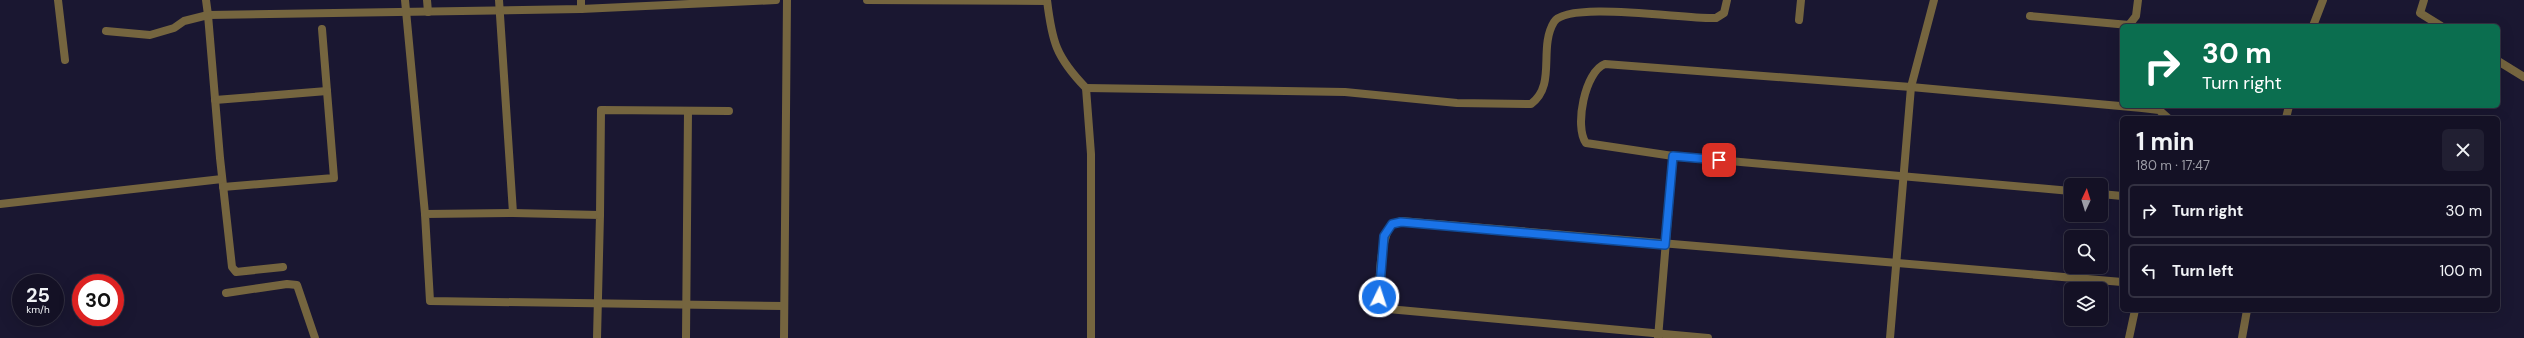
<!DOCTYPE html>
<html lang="en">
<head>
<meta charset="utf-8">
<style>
  :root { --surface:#141125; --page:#211f32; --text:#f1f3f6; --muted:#9d9da7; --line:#333142 }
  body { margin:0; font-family:"DM Sans",sans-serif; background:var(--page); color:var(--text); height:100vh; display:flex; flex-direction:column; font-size:15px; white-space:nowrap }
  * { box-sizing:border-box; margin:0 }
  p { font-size:13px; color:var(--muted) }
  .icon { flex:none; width:22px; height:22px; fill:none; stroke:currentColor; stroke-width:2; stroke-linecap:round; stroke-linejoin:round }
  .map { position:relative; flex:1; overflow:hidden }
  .details { position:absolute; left:2120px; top:116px; width:380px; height:196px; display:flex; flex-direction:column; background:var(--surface); border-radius:6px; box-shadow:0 4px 16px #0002,0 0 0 1px var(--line) }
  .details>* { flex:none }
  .guide { position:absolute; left:2120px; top:24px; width:380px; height:84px; border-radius:6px; box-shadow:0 4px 16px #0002,0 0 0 1px var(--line); background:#0b6e4f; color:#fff; overflow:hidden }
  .needle { width:26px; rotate:4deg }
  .buttons { position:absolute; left:2064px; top:178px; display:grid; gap:8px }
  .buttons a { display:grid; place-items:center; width:44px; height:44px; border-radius:6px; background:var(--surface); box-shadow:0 4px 16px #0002,0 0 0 1px var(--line); font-size:20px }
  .speed { position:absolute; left:12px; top:274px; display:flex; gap:8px; font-size:20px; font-weight:700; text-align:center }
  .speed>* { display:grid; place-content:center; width:52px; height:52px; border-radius:50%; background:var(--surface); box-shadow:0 4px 16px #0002,0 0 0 1px var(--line); line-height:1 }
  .speed small { font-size:10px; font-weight:400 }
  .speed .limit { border:6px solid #d22; background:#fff; color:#111 }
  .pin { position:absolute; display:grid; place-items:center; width:34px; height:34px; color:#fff; margin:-17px; border-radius:8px; box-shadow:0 2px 6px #0006 }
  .me { position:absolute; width:44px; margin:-22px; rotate:4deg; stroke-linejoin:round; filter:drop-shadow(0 0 3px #0008) }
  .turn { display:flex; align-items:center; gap:14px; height:84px; padding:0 16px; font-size:18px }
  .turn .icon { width:52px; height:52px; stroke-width:2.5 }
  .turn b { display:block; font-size:28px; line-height:34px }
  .round { display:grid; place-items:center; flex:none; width:42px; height:42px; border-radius:6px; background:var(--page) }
  .head { display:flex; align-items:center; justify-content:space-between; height:68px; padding:0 16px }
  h1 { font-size:24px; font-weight:700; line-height:30px }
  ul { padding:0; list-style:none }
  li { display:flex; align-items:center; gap:12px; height:54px; margin:0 8px 6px; padding:0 8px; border:2px solid var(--line); border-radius:6px }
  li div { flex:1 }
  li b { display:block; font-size:15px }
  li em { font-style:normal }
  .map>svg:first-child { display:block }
</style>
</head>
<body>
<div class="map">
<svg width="2524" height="338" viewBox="0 0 2524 338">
  <rect width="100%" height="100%" fill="#1a1731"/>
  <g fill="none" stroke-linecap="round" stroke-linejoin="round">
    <!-- minor -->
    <g stroke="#75653f" stroke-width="8">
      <polyline points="58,0 65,60"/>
      <polyline points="206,0 208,15 581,9 776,0"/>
      <polyline points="405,0 425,214"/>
      <polyline points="427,0 428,12"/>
      <polyline points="499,0 513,213 425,214 430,301 784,306"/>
      <polyline points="867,0 1047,1"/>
      <path d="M1047,0C1052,42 1056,57 1086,88L1091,154V338"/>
      <polyline points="2424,0 2420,13 2441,26"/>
      <polyline points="581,9 581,0"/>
      <polyline points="2030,16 2129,25 2136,16 2138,0"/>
      <polyline points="1799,20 1801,0"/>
      <polyline points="2313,26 2323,0"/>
      <polyline points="106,31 150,35 174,28 184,21 208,15 220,158 232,267 236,272 283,267"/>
      <polyline points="2498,61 2524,77"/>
      <path d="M1086,88L1345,92L1457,103L1531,104C1557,85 1538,48 1554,22C1568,0 1688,20 1716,18L1724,13L1727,0"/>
      <polyline points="215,100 327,91"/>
      <polyline points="2286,118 2289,106"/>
      <polyline points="223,187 334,178 322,29"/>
      <path d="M2071,191L1673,156L1586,143C1574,127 1585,71 1605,64L1911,87L2142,108L2159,110L2168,118"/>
      <polyline points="2101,194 2122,196"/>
      <polyline points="0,204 222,179"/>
      <polyline points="513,213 600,215 597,338"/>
      <polyline points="600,215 601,110 729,111"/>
      <polyline points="226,293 287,284 297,285 315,338"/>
      <polyline points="686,338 688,111"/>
      <polyline points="784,338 787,0"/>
      <polyline points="1658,338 1673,156"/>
      <path d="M1708,338L1388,309C1373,301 1381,235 1392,224L1401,221L2122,282"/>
      <polyline points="1890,338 1911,87 1934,0"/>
      <polyline points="2129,338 2135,310"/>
      <polyline points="2242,338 2247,310"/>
    </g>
  </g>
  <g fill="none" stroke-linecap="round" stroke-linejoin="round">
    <defs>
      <polyline id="route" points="1379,297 1384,236 1392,224 1401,222 1665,245 1673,156 1719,160"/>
    </defs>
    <!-- route casing -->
    <use href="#route" stroke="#114b97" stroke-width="10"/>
    <!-- route -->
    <use href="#route" stroke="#1a73e8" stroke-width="7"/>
  </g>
</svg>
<div class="buttons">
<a><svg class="needle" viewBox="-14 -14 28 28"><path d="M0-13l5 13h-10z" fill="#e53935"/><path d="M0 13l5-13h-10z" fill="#9d9da7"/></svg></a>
<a><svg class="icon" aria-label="search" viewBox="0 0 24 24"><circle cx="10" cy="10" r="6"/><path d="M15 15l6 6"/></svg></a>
<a><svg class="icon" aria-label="layers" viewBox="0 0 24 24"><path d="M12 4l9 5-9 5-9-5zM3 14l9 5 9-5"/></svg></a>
</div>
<div class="speed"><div>25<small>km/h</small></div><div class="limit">30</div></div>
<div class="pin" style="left:1719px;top:160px;background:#d93025"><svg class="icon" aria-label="arrive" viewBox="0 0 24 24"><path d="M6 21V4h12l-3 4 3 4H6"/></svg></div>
<svg class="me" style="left:1379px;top:297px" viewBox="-20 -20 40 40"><circle r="17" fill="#1a73e8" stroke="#fff" stroke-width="3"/><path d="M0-11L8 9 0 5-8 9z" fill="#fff"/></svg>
<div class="guide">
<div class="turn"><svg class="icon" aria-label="right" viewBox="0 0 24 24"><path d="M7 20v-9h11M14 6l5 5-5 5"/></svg><div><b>30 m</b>Turn right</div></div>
</div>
<section class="details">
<div class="head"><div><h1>1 min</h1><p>180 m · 17:47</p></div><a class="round"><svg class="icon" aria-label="close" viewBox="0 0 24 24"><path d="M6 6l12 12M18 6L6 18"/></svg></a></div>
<ul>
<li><svg class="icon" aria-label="right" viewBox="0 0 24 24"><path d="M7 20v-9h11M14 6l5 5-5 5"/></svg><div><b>Turn right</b></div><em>30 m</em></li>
<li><svg class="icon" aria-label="left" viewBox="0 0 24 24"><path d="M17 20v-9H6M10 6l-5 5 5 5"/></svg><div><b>Turn left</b></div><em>100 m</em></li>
</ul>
</section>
</div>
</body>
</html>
